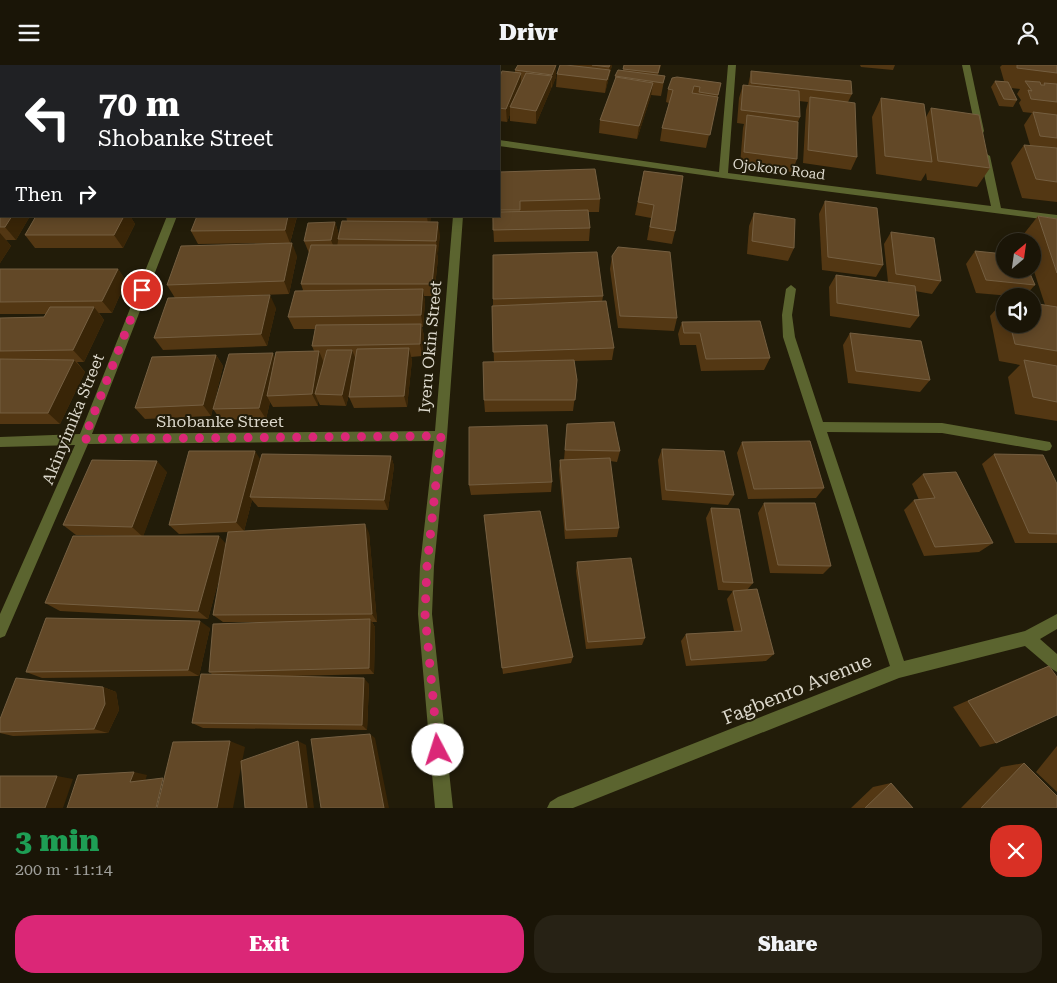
<!DOCTYPE html>
<html lang="en">
<head>
<meta charset="utf-8">
<style>
  :root { --surface:#1a1507; --page:#272215; --text:#f1f3f6; --muted:#9f9f9b; --line:#383428; --accent:#db2777 }
  body { margin:0; font-family:"Roboto Serif",serif; background:var(--page); color:var(--text); height:100vh; display:flex; flex-direction:column; font-size:19px; white-space:nowrap }
  * { box-sizing:border-box; margin:0 }
  p { font-size:16px; color:var(--muted) }
  .icon { flex:none; width:28px; height:28px; fill:none; stroke:currentColor; stroke-width:2; stroke-linecap:round; stroke-linejoin:round }
  .map { position:relative; height:743px; overflow:hidden }
  .panel { display:flex; flex-direction:column; background:var(--surface); flex:1 }
  .panel>* { flex:none }
  .hud { position:absolute; left:0px; top:0px; width:500px; height:152px; box-shadow:0 2px 12px #0003,0 0 0 1px var(--line); background:#202124; color:#fff; overflow:hidden }
  .needle { width:32px; rotate:29deg }
  .fabs { position:absolute; left:996px; top:168px; display:grid; gap:10px }
  .fabs a { display:grid; place-items:center; width:45px; height:45px; border-radius:50%; background:var(--surface); box-shadow:0 2px 12px #0003,0 0 0 1px var(--line); font-size:25px }
  .pin { position:absolute; display:grid; place-items:center; width:42px; height:42px; color:#fff; margin:-21px; border:2px solid #fff; border-radius:50%; box-shadow:0 1px 5px #0007 }
  .me { position:absolute; width:55px; margin:-28px; rotate:355deg; stroke-linejoin:round; filter:drop-shadow(0 0 4px #0008) }
  .turn { display:flex; align-items:center; gap:18px; height:105px; padding:0 15px; font-size:22px }
  .turn .icon { width:65px; height:65px; stroke-width:2.5 }
  .turn b { display:block; font-size:35px; line-height:42px }
  .then { display:flex; align-items:center; height:48px; padding:0 15px; background:#0003; gap:10px; font-size:19px }
  .round { display:grid; place-items:center; flex:none; width:52px; height:52px; border-radius:20px; background:var(--page) }
  .headline { display:flex; align-items:center; justify-content:space-between; height:85px; padding:0 15px }
  h1 { font-size:30px; font-weight:800; line-height:38px; color:#1e9e55 }
  .action { display:flex; gap:10px; margin-top:auto; padding:10px 15px }
  .action a { flex:1; height:58px; border-radius:20px; background:var(--accent); color:#fff; font-size:20px; font-weight:800; line-height:58px; text-align:center }
  .action a+a { background:var(--page); color:var(--text) }
  header { display:flex; justify-content:space-between; align-items:center; height:65px; padding:0 15px; background:var(--surface); font-size:22px; font-weight:800 }
  .map>svg:first-child { display:block }
</style>
</head>
<body>
<header><svg class="icon" aria-label="menu" viewBox="0 0 24 24"><path d="M4 6h16M4 12h16M4 18h16"/></svg>Drivr<svg class="icon" aria-label="person" viewBox="0 0 24 24"><circle cx="12" cy="8" r="4"/><path d="M4 21q1-7 8-7t8 7"/></svg></header>
<div class="map">
<svg width="1057" height="743" viewBox="0 0 1057 743">
  <rect width="100%" height="100%" fill="#221c09"/>
  <g fill="none" stroke-linecap="round" stroke-linejoin="round">
    <!-- minor -->
    <g fill="#5b642f" fill-rule="evenodd">
      <polygon points="0,0 4,0 4,1 1,1 0,4"/>
      <polygon points="728,0 736,0 728,108 991,141 980,91 985,88 990,91 1001,143 1057,150 1057,156 723,113 499,81 499,75 719,107"/>
      <polygon points="962,0 970,0 984,66 983,68 976,66"/>
      <polygon points="167,151 177,151 92,369 435,366 453,151 463,151 447,371 434,501 432,549 453,743 435,743 418,549 420,501 434,376 88,379 5,571 0,573 0,549 75,380 0,382 0,372 80,369"/>
      <polygon points="791,220 796,224 792,250 795,272 823,357 942,358 1050,377 1052,381 1050,385 1046,386 942,368 827,367 904,596 1025,566 1057,549 1057,564 1040,574 1057,589 1057,607 1052,604 1025,581 899,613 573,743 547,743 550,737 558,732 890,601 783,272 782,250 786,224"/>
    </g>
  </g>
  <!-- wall -->
  <g fill="#533713">
    <polygon points="97,0 128,0 127,1 105,1"/>
    <polygon points="556,0 556,12 536,59 510,56 510,49 507,57 499,56 499,14 515,7 515,5"/>
    <polygon points="560,0 612,0 605,28 556,22 557,9"/>
    <polygon points="624,0 661,0 658,10 665,11 661,31 651,30 637,74 599,68 600,55 615,15 615,11 623,5"/>
    <polygon points="860,0 895,0 893,5 861,2"/>
    <polygon points="1002,0 1057,0 1057,137 1022,133 1011,98 1024,80 1030,80 1024,60 1032,48 1023,47 1019,38 1021,35 1017,29 1020,24 1011,23 1017,35 1013,42 999,41 991,22 995,16 1004,16 1000,2"/>
    <polygon points="751,6 852,29 848,37 857,92 851,105 803,98 806,45 808,37 799,36 800,52 798,57 797,94 792,107 740,100 743,63 744,59 737,58 739,33 743,20 748,21"/>
    <polygon points="1,17 1,85 0,85 0,18"/>
    <polygon points="721,18 706,83 660,76 662,63 669,38 666,37 668,24"/>
    <polygon points="881,33 926,52 931,43 990,103 977,122 927,115 926,108 921,116 876,109 872,52"/>
    <polygon points="644,106 675,166 672,179 647,175 651,153 635,150"/>
    <polygon points="499,107 600,134 599,147 588,147 590,163 589,176 494,177 493,159 492,151 499,151"/>
    <polygon points="0,136 1,151 30,151 16,175 6,175 11,181 0,198"/>
    <polygon points="825,136 883,200 876,212 822,205 819,149"/>
    <polygon points="754,148 794,183 788,196 747,189 749,161"/>
    <polygon points="34,151 130,151 135,159 123,183 35,183 25,170 36,152"/>
    <polygon points="346,151 431,151 430,157 440,170 437,189 438,193 434,231 424,231 425,237 423,262 422,262 424,271 422,291 411,292 412,295 407,342 354,343 349,332 351,322 346,341 320,340 318,336 318,341 273,342 270,337 266,354 221,355 213,344 275,293 314,286 312,281 315,264 294,264 288,252 303,225 301,219 309,188 304,176 335,157 339,170 347,156"/>
    <polygon points="1038,151 1057,154 1057,356 1015,349 1008,312 1020,300 999,296 990,251 1005,234 1005,259 1032,259 1045,240 1032,200 1032,176 1025,176 1023,170"/>
    <polygon points="297,152 290,178 198,179 191,166"/>
    <polygon points="891,167 941,216 932,229 915,226 919,251 910,263 830,251 829,222 836,210 888,217 884,179"/>
    <polygon points="975,186 1035,220 1025,231 1011,231 976,228 966,199"/>
    <polygon points="297,191 289,229 175,233 167,220"/>
    <polygon points="612,191 677,253 674,266 618,263 610,204"/>
    <polygon points="0,204 118,204 126,216 112,248 99,248 104,255 84,297 77,297 85,307 60,359 0,359 0,253 44,252 46,249 0,249"/>
    <polygon points="603,231 602,237 614,283 612,295 574,296 577,315 573,346 485,347 484,335 494,297 492,241 493,241 493,234"/>
    <polygon points="276,243 267,281 163,285 154,273"/>
    <polygon points="682,257 770,293 764,305 701,306 696,280 680,280 678,269"/>
    <polygon points="850,268 930,315 920,327 848,318 843,280"/>
    <polygon points="216,290 223,301 211,351 145,354 135,343"/>
    <polygon points="567,359 620,386 617,397 610,396 619,463 617,472 565,474 559,405 560,395 564,395"/>
    <polygon points="742,377 824,423 816,433 748,434 737,388"/>
    <polygon points="662,384 734,430 728,440 662,435 658,395"/>
    <polygon points="994,389 1057,419 1057,478 1015,478 982,399"/>
    <polygon points="391,391 394,401 388,445 258,442 252,435 244,466 369,468 377,557 372,557 375,562 374,609 291,611 369,619 367,665 203,663 192,658 212,609 209,607 276,557 223,557 213,550 222,503 208,554 60,546 45,538 135,471 76,470 63,460 167,407 143,471 226,479 228,467 179,469 169,460 261,394"/>
    <polygon points="923,409 993,478 979,487 924,491 904,445 914,435 919,435 912,419"/>
    <polygon points="552,417 551,427 471,430 469,420"/>
    <polygon points="764,438 831,501 823,509 770,508 758,448"/>
    <polygon points="711,443 753,518 747,525 774,589 766,596 686,601 681,576 686,569 734,566 727,534 733,526 734,526 718,525 706,453"/>
    <polygon points="484,450 573,592 571,598 503,609"/>
    <polygon points="577,497 645,573 642,580 586,584 576,506"/>
    <polygon points="210,563 199,611 42,613 26,607"/>
    <polygon points="1049,601 996,678 980,682 953,642 1033,607"/>
    <polygon points="103,622 116,627 119,645 108,668 13,671 0,668 0,654"/>
    <polygon points="1057,681 1057,727 1036,707"/>
    <polygon points="1024,698 1057,743 961,743 1001,702"/>
    <polygon points="891,718 913,743 851,743 873,722"/>
  </g>
  <!-- shaded-wall -->
  <g fill="#392507">
    <polygon points="218,0 235,0 234,1 217,1"/>
    <polygon points="269,0 282,0 282,1 267,1"/>
    <polygon points="369,0 379,0 378,1 368,1"/>
    <polygon points="556,0 556,12 552,23 552,10"/>
    <polygon points="610,0 612,0 605,28 607,15"/>
    <polygon points="521,8 521,21 510,42 510,49 507,57 506,44"/>
    <polygon points="552,11 551,24 536,59 536,46"/>
    <polygon points="653,18 651,31 637,74 639,61"/>
    <polygon points="12,151 30,151 16,175 5,162"/>
    <polygon points="124,151 130,151 135,159 123,183 114,170"/>
    <polygon points="288,151 297,151 290,178 285,165"/>
    <polygon points="427,151 431,151 429,165 427,152"/>
    <polygon points="335,157 339,170 336,188 331,175"/>
    <polygon points="438,157 440,170 438,189 436,176"/>
    <polygon points="0,168 11,181 0,198"/>
    <polygon points="292,178 297,191 289,229 284,216"/>
    <polygon points="436,180 438,193 434,231 432,219"/>
    <polygon points="118,204 126,216 112,248 102,236"/>
    <polygon points="423,224 425,237 423,262 421,250"/>
    <polygon points="270,230 276,243 267,281 261,269"/>
    <polygon points="94,242 104,255 84,297 73,285"/>
    <polygon points="421,259 424,271 422,291 420,279"/>
    <polygon points="409,283 412,295 407,342 404,331"/>
    <polygon points="352,285 357,297 346,341 342,330"/>
    <polygon points="319,286 324,298 315,329 318,336 318,341 312,329"/>
    <polygon points="273,288 279,300 267,331 270,337 266,354 259,343"/>
    <polygon points="216,290 223,301 211,351 203,340"/>
    <polygon points="74,295 85,307 60,359 48,348"/>
    <polygon points="255,386 262,397 250,432 252,435 244,466 236,457"/>
    <polygon points="391,391 394,401 388,445 384,435"/>
    <polygon points="157,396 167,407 143,472 132,462"/>
    <polygon points="365,459 369,468 377,557 372,549"/>
    <polygon points="219,471 228,481 208,554 198,546"/>
    <polygon points="370,554 375,562 374,609 369,603"/>
    <polygon points="200,556 210,563 199,611 188,605"/>
    <polygon points="364,613 369,619 367,665 362,660"/>
    <polygon points="103,622 116,627 119,645 108,668 94,664"/>
    <polygon points="370,669 375,673 389,743 384,743"/>
    <polygon points="230,676 245,682 233,743 217,743"/>
    <polygon points="298,676 306,680 314,743 307,743"/>
    <polygon points="134,707 147,710 144,720 130,717"/>
    <polygon points="57,711 73,714 63,743 45,743"/>
  </g>
  <!-- building -->
  <g fill="#624827" stroke="#755f41">
    <polygon points="148,0 218,0 217,1 147,1"/>
    <polygon points="232,0 269,0 267,1 230,1"/>
    <polygon points="289,0 328,0 327,1 288,1"/>
    <polygon points="341,0 369,0 368,1 340,1"/>
    <polygon points="400,0 425,0 424,1 400,1"/>
    <polygon points="429,0 453,0 452,1 428,1"/>
    <polygon points="458,0 490,0 489,1 457,1"/>
    <polygon points="518,0 556,0 552,10 515,5"/>
    <polygon points="560,0 566,0 610,5 607,15 557,9"/>
    <polygon points="592,0 610,0 609,2"/>
    <polygon points="624,0 660,0 658,8 623,4"/>
    <polygon points="1017,0 1057,0 1057,8 1017,3"/>
    <polygon points="618,5 665,11 663,18 615,11"/>
    <polygon points="502,6 521,8 506,44 499,43 499,14"/>
    <polygon points="751,6 851,16 852,29 751,18"/>
    <polygon points="526,8 552,11 536,46 510,42"/>
    <polygon points="616,12 653,18 639,61 600,55"/>
    <polygon points="677,12 721,18 718,30 699,27 700,22 694,21 692,28 718,32 710,70 662,63 673,25 668,24 672,13"/>
    <polygon points="995,16 1008,17 1017,35 1004,34"/>
    <polygon points="1025,16 1040,17 1041,20 1045,20 1044,18 1057,19 1057,37 1031,34 1028,25 1032,26"/>
    <polygon points="1,17 1,52 0,53 0,18"/>
    <polygon points="743,20 799,26 800,52 741,45"/>
    <polygon points="810,32 855,38 857,92 808,85"/>
    <polygon points="881,33 924,39 932,97 885,91"/>
    <polygon points="931,43 979,50 990,103 938,96"/>
    <polygon points="1033,47 1057,50 1057,73 1040,71"/>
    <polygon points="747,50 798,57 797,94 744,87"/>
    <polygon points="1,59 1,73 0,73 0,60"/>
    <polygon points="1024,80 1057,83 1057,117 1036,114"/>
    <polygon points="595,104 600,134 520,136 520,145 499,145 499,107"/>
    <polygon points="644,106 683,111 675,166 650,162 654,140 638,137"/>
    <polygon points="0,136 1,136 1,151 12,151 5,162 0,162"/>
    <polygon points="825,136 877,143 883,200 828,192"/>
    <polygon points="588,145 590,163 493,165 493,151 499,151 499,147"/>
    <polygon points="754,148 795,154 794,183 752,176"/>
    <polygon points="36,151 124,151 114,170 25,170"/>
    <polygon points="197,151 288,151 285,165 191,166"/>
    <polygon points="364,151 427,151 427,152"/>
    <polygon points="1038,151 1057,154 1057,208"/>
    <polygon points="342,156 438,157 436,176 338,174"/>
    <polygon points="335,157 331,175 304,176 308,158"/>
    <polygon points="891,167 934,173 941,216 896,209"/>
    <polygon points="292,178 284,216 167,220 181,181"/>
    <polygon points="311,180 436,180 432,219 301,219"/>
    <polygon points="618,182 670,187 677,253 620,251 612,191"/>
    <polygon points="975,186 1005,189 1005,204 1028,204 1035,220 986,215"/>
    <polygon points="597,187 603,231 493,234 493,190"/>
    <polygon points="0,204 118,204 102,236 0,237"/>
    <polygon points="836,210 915,221 919,251 837,238"/>
    <polygon points="423,224 421,250 288,252 295,226"/>
    <polygon points="270,230 261,269 154,273 168,233"/>
    <polygon points="606,236 614,283 493,287 492,241"/>
    <polygon points="1032,238 1057,242 1057,286 1015,279 1010,259 1032,259"/>
    <polygon points="50,242 94,242 73,285 0,286 0,253 44,252"/>
    <polygon points="760,256 770,293 706,294 700,268 684,268 682,257"/>
    <polygon points="421,259 420,279 312,281 316,260"/>
    <polygon points="850,268 921,276 930,315 856,306"/>
    <polygon points="409,283 404,331 349,332 357,284"/>
    <polygon points="327,285 352,285 342,330 315,329"/>
    <polygon points="319,286 312,329 267,331 276,287"/>
    <polygon points="273,288 259,343 213,344 229,289"/>
    <polygon points="216,290 203,340 135,343 152,292"/>
    <polygon points="0,294 74,295 48,348 0,348"/>
    <polygon points="574,295 577,315 575,335 484,335 483,297"/>
    <polygon points="1024,295 1057,301 1057,337 1033,332"/>
    <polygon points="614,357 620,386 565,385 567,359"/>
    <polygon points="547,360 552,417 469,420 469,362"/>
    <polygon points="810,376 824,423 754,424 742,377"/>
    <polygon points="662,384 724,386 734,430 666,425"/>
    <polygon points="189,386 255,386 236,457 169,460"/>
    <polygon points="262,389 391,391 384,435 250,432"/>
    <polygon points="994,389 1043,390 1057,419 1057,469 1029,468"/>
    <polygon points="610,393 619,463 566,465 560,395"/>
    <polygon points="92,395 157,396 132,462 63,460"/>
    <polygon points="956,407 993,478 935,482 914,435 935,433 923,409"/>
    <polygon points="764,438 815,438 831,501 778,500"/>
    <polygon points="711,443 739,444 753,518 723,517"/>
    <polygon points="540,446 573,592 502,603 484,450"/>
    <polygon points="365,459 372,549 213,550 228,467"/>
    <polygon points="73,471 219,471 198,546 45,538"/>
    <polygon points="631,493 645,573 588,577 577,497"/>
    <polygon points="757,524 774,589 691,595 686,569 742,566 733,526"/>
    <polygon points="46,553 200,556 188,605 26,607"/>
    <polygon points="370,554 369,603 209,607 213,559"/>
    <polygon points="1049,601 1057,612 1057,650 996,678 968,636"/>
    <polygon points="201,609 364,613 362,660 192,658"/>
    <polygon points="16,613 103,622 105,639 94,664 0,667 0,654"/>
    <polygon points="370,669 384,743 321,743 311,674"/>
    <polygon points="230,676 217,743 157,743 173,677"/>
    <polygon points="298,676 307,743 245,743 241,696"/>
    <polygon points="1024,698 1057,731 1057,743 981,743"/>
    <polygon points="134,707 130,717 163,713 156,743 67,743 78,710"/>
    <polygon points="0,711 57,711 45,743 0,743"/>
    <polygon points="891,718 913,743 865,743"/>
  </g>
  <g fill="none" stroke-linecap="round" stroke-linejoin="round">
    <!-- route -->
    <polyline stroke="#db2777" stroke-width="9" stroke-dasharray="0 16.2" points="142,225 84,374 441,371 427,501 425,549 438,685"/>
  </g>
  <g text-anchor="middle" dominant-baseline="central" stroke-width="4" stroke-linejoin="round" paint-order="stroke">
    <!-- far-street labels -->
    <g font-size="14" fill="#dcd8cc" stroke="#221c09">
      <text transform="translate(779 104) rotate(7)">Ojokoro Road</text>
    </g>
    <!-- street labels -->
    <g font-size="16" fill="#dcd8cc" stroke="#221c09">
      <text transform="translate(430 282) rotate(-85)">Iyeru Okin Street</text>
      <text transform="translate(73 354) rotate(-68)">Akinyimika Street</text>
      <text x="220" y="356">Shobanke Street</text>
    </g>
    <!-- near-street labels -->
    <g font-size="19" fill="#dcd8cc" stroke="#221c09">
      <text transform="translate(797 624) rotate(-22)">Fagbenro Avenue</text>
    </g>
  </g>
</svg>
<div class="fabs">
<a><svg class="needle" viewBox="-14 -14 28 28"><path d="M0-13l5 13h-10z" fill="#e53935"/><path d="M0 13l5-13h-10z" fill="#9f9f9b"/></svg></a>
<a><svg class="icon" aria-label="sound" viewBox="0 0 24 24"><path d="M4 9h4l5-4v14l-5-4H4zM17 9q2 3 0 6"/></svg></a>
</div>
<div class="pin" style="left:142px;top:225px;background:#d93025"><svg class="icon" aria-label="arrive" viewBox="0 0 24 24"><path d="M6 21V4h12l-3 4 3 4H6"/></svg></div>
<svg class="me" style="left:438px;top:685px" viewBox="-20 -20 40 40"><circle r="19" fill="#fff"/><path d="M0-13L10 11 0 6-10 11z" fill="#db2777"/></svg>
<div class="hud">
<div class="turn"><svg class="icon" aria-label="left" viewBox="0 0 24 24"><path d="M17 20v-9H6M10 6l-5 5 5 5"/></svg><div><b>70 m</b>Shobanke Street</div></div>
<div class="then">Then<svg class="icon" aria-label="right" viewBox="0 0 24 24"><path d="M7 20v-9h11M14 6l5 5-5 5"/></svg></div>
</div>
</div>
<section class="panel">
<div class="headline"><div><h1>3 min</h1><p>200 m · 11:14</p></div><a class="round" style="background:#d93025;color:#fff"><svg class="icon" aria-label="close" viewBox="0 0 24 24"><path d="M6 6l12 12M18 6L6 18"/></svg></a></div>
<div class="action"><a>Exit</a><a>Share</a></div>
</section>
</body>
</html>
